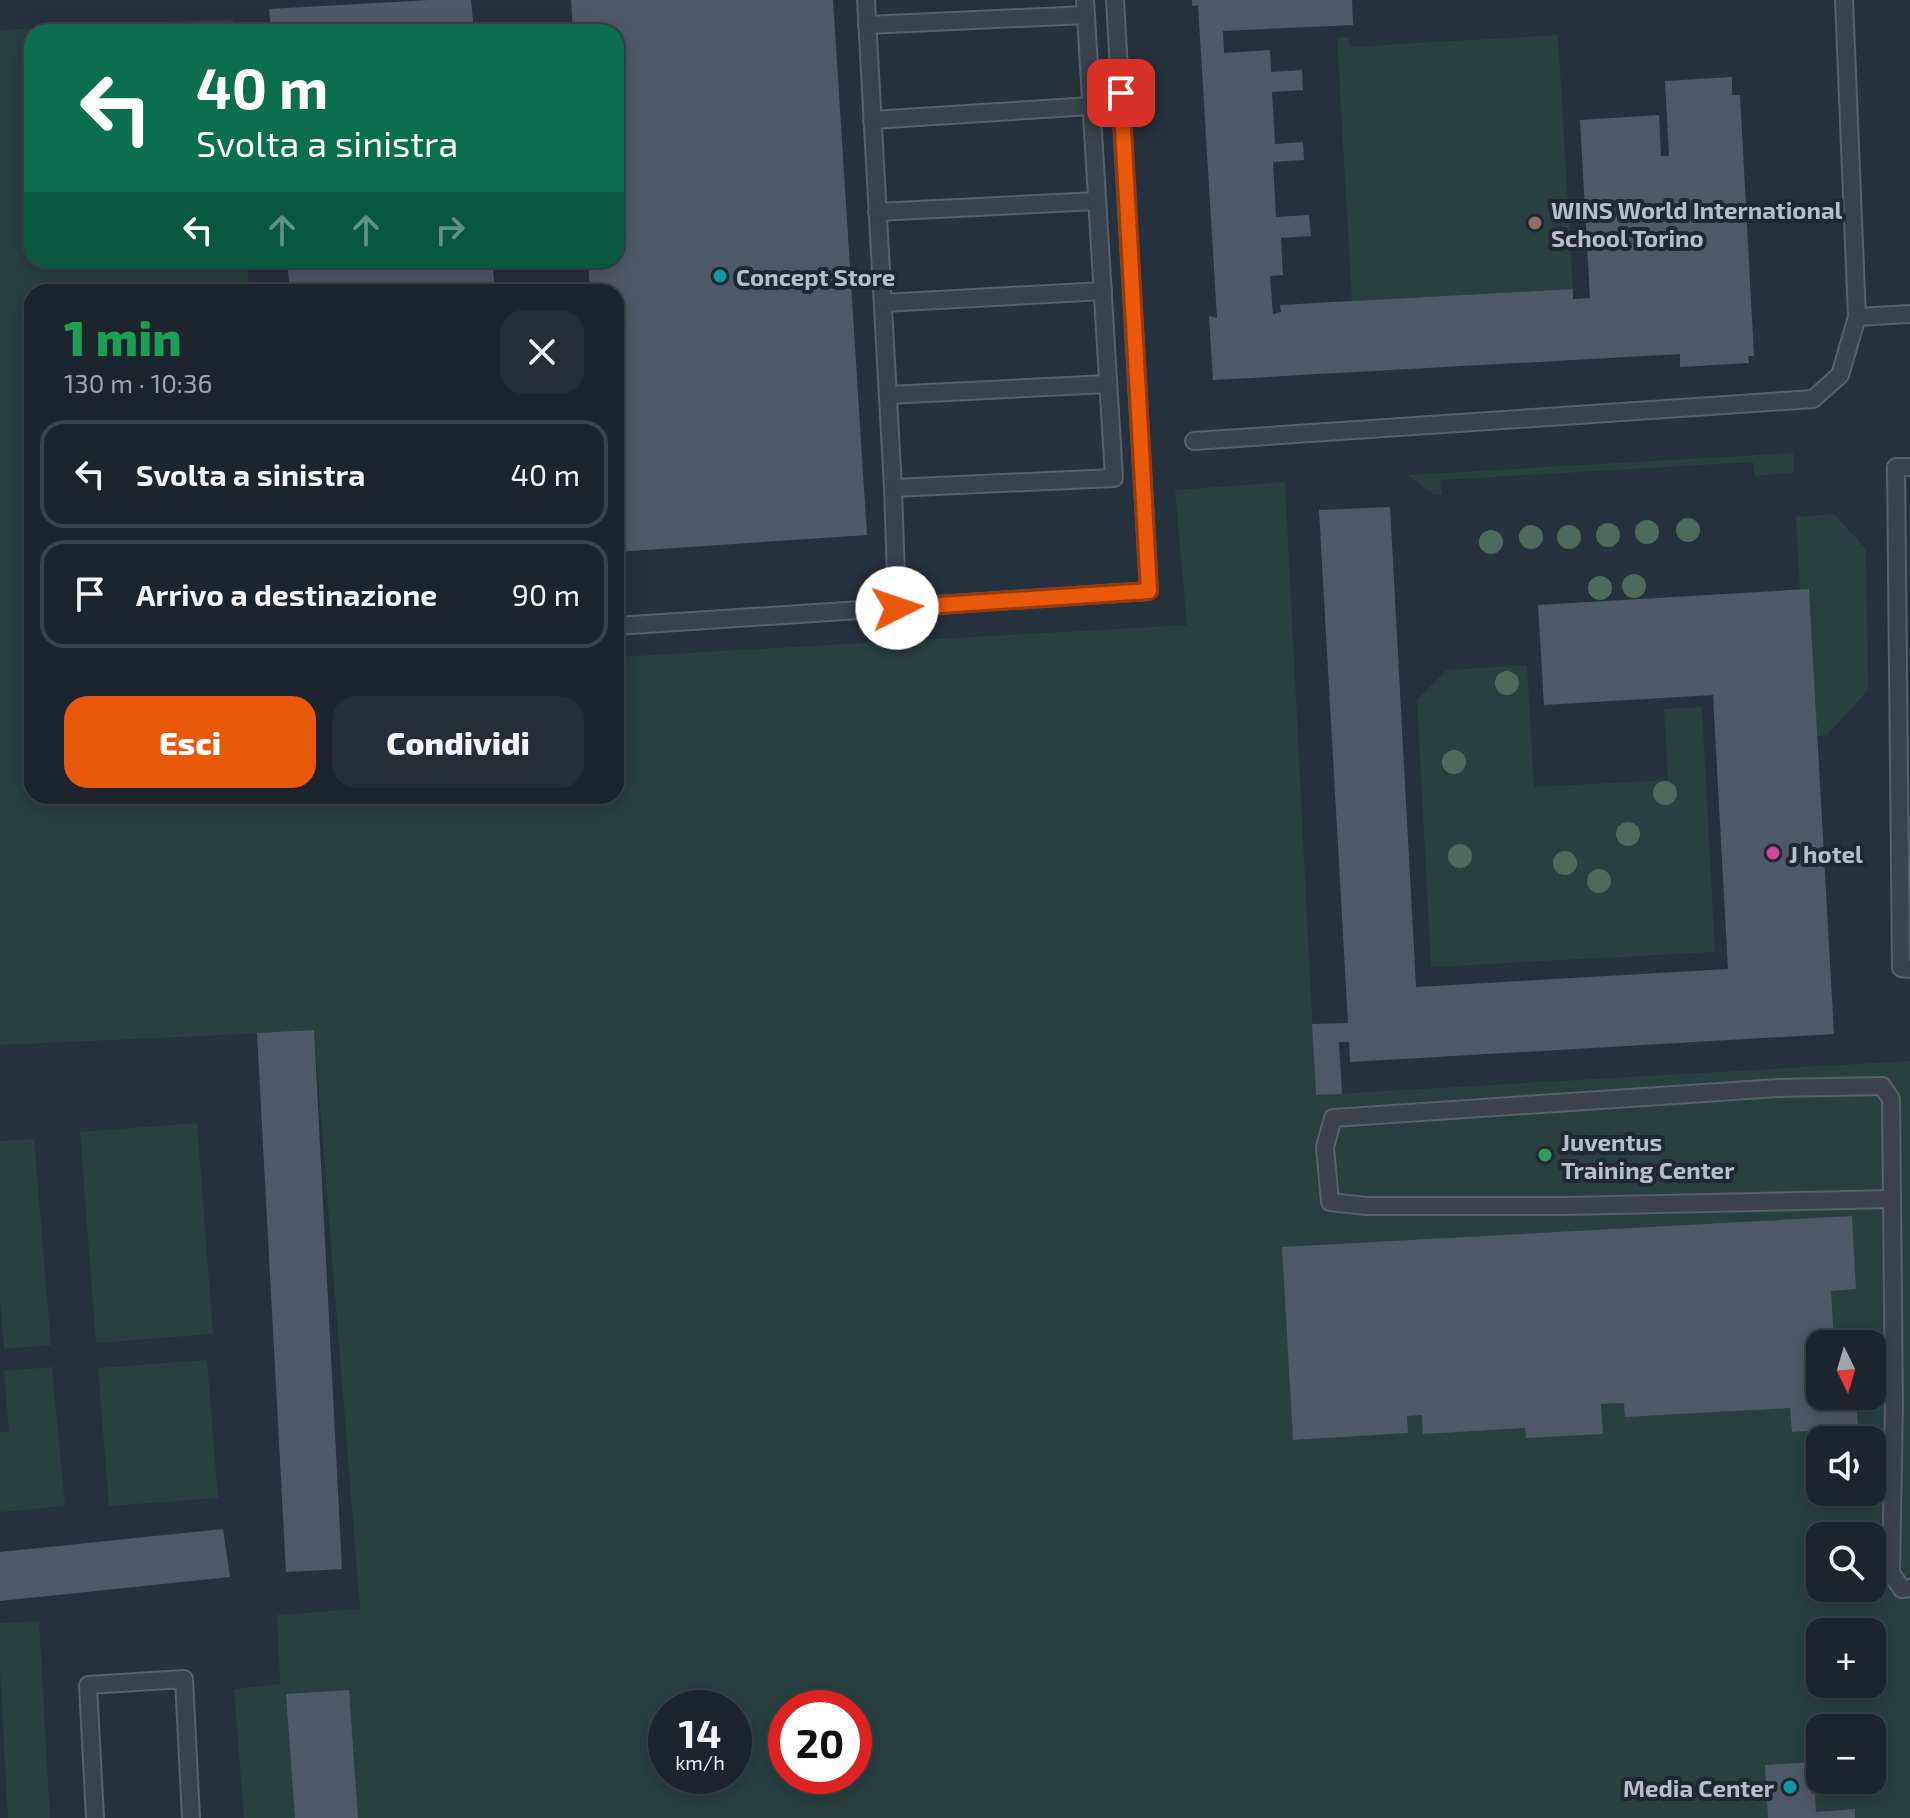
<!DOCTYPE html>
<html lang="it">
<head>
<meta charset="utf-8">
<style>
  :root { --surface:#1c252e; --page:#252d36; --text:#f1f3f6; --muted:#a0a5aa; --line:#3a424a; --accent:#ea580c }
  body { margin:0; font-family:"Exo 2",sans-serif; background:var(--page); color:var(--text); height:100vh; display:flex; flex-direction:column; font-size:30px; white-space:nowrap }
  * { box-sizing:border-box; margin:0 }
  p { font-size:26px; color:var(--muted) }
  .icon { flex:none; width:44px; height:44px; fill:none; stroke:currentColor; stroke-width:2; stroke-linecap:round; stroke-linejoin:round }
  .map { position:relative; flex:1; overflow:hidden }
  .side { position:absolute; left:24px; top:284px; width:600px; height:520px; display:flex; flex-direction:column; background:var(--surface); border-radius:24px; box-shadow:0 4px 20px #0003,0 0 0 2px var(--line) }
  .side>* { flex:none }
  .hud { position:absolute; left:24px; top:24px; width:600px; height:244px; border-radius:24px; box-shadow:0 4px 20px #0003,0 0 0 2px var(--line); background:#0b6e4f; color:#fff; overflow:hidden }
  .needle { width:52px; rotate:175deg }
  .buttons { position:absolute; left:1806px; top:1330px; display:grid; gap:16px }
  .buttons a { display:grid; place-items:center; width:80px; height:80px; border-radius:16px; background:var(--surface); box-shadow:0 4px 20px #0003,0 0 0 2px var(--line); font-size:40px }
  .speed { position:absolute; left:648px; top:1690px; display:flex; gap:16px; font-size:40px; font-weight:700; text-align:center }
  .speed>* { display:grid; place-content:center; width:104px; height:104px; border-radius:50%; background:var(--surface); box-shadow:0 4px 20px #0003,0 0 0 2px var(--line); line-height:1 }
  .speed small { font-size:20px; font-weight:400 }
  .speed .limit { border:12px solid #d22; background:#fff; color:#111 }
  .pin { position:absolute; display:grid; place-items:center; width:68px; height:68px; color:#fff; margin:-34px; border-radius:16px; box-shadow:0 4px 12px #0006 }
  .me { position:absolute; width:88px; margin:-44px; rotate:86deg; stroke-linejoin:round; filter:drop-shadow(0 0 6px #0008) }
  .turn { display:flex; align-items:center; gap:28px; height:168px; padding:0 40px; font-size:36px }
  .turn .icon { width:104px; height:104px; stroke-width:2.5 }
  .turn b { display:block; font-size:56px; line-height:68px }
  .lanes { display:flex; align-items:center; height:76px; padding:0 40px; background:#0003; justify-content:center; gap:40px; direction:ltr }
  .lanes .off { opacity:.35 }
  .round { display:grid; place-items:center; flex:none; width:84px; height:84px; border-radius:24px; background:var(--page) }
  .overview { display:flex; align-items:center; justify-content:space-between; height:136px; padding:0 40px }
  h1 { font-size:48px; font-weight:800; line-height:60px; color:#1e9e55 }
  .action { display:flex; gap:16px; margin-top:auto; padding:16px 40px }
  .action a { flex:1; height:92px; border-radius:24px; background:var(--accent); color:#fff; font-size:32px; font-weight:800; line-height:92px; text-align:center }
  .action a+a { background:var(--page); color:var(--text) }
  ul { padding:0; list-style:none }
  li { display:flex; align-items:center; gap:24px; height:108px; margin:0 16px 12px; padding:0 24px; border:4px solid var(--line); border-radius:24px }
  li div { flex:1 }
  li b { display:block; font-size:30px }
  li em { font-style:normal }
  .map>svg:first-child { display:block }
</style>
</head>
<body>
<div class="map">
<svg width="1910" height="1818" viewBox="0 0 1910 1818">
  <rect width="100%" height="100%" fill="#26313e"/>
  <!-- green -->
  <g fill="#293f40" fill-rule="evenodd">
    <path d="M233,19L234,32H32V260H247L249,292H32V796H616V657L1187,625L1175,490L1285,482L1316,1095L1910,1061V1818H244L234,1689L280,1684L277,1615L360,1609L314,1031L0,1045V30ZM1820,1344H1872V1396H1820ZM1820,1440H1872V1492H1820ZM1820,1536H1872V1588H1820ZM1820,1632H1872V1684H1820ZM666,1708H734V1776H666ZM786,1708H854V1776H786ZM1820,1728H1872V1780H1820Z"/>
    <polygon points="1558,35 1573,289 1352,301 1337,38 1348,37 1350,47"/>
    <polygon points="1793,453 1794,473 1755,476 1753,462 1440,480 1442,494 1434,494 1408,475"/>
    <polygon points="1834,514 1866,549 1868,690 1827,735 1817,736 1809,590 1800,590 1796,517"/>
    <polygon points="1527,665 1534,787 1668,780 1664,709 1702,707 1715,952 1431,967 1417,700 1447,670"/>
    <polygon points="197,1123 213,1334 96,1343 80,1132"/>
    <polygon points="34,1139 51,1345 4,1349 0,1302 0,1141"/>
    <polygon points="207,1360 218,1498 109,1506 98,1368"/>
    <polygon points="52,1367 65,1506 0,1512 0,1432 9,1431 4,1371"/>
    <polygon points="39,1621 50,1818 8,1818 0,1670 0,1623"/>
  </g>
  <!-- building -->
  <g fill="#4f5a68">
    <polygon points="429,0 471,0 474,32 271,32 269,9"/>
    <polygon points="571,0 833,0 867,535 616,552 616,292 590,292 588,260 616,260 616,32 573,32"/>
    <polygon points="1192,0 1352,0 1353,25 1223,31 1224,53 1270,50 1271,72 1302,70 1303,90 1272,92 1275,144 1303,142 1304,160 1273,162 1276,217 1309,215 1311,236 1281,238 1283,275 1270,276 1273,314 1281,312 1280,305 1573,289 1573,299 1590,298 1580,120 1659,115 1661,156 1669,156 1665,81 1732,77 1732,95 1740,95 1754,356 1748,356 1749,363 1680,367 1680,354 1213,380 1209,316 1217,318 1198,5 1192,6"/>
    <polygon points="287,260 492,260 495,292 290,292"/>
    <polygon points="1390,507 1416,987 1728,969 1713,695 1544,705 1538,605 1809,589 1834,1034 1350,1062 1349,1042 1339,1042 1342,1094 1316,1095 1312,1024 1348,1023 1319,510"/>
    <polygon points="314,1030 342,1569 286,1572 257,1033"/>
    <polygon points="1852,1216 1856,1289 1831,1291 1834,1344 1820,1344 1820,1396 1856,1396 1858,1428 1792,1432 1790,1408 1625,1417 1624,1403 1601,1404 1603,1434 1526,1438 1525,1428 1423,1434 1422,1415 1407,1416 1408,1433 1293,1440 1282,1247"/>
    <polygon points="223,1529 230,1577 0,1601 0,1552"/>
    <polygon points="349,1690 358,1818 295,1818 286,1694"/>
    <polygon points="1813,1762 1816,1812 1855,1809 1855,1818 1768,1818 1765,1765"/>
  </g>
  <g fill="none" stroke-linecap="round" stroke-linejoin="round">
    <defs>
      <g id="service">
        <polyline points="866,0 893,488 897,608"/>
        <polyline points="1844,0 1857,317"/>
        <polyline points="867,25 1086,15"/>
        <polyline points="872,120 1091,106"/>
        <polyline points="877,212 1097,201"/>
        <polyline points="883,303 1103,291"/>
        <polyline points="888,395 1108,384"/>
        <polyline points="1194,441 1813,399 1840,375 1857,317 1910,314"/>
        <polyline points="1910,467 1896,467 1901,968 1910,969"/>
        <polyline points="893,488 1114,478 1085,0"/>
        <polyline points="616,626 1149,591 1115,0"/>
        <polyline points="1892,1199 1565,1206 1366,1206 1330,1202 1325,1147 1333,1118 1778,1088 1882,1086 1891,1099 1894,1404 1891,1573 1902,1589 1910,1588"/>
        <polyline points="95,1818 88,1685 184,1679 191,1818"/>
      </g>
    </defs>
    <!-- service casing -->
    <use href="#service" stroke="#58616c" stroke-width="20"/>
    <!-- service -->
    <use href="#service" stroke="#3a434e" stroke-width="16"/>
  </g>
  <!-- trees -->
  <g fill="#4e6a5d">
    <circle cx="1688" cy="530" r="12"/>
    <circle cx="1647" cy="532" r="12"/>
    <circle cx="1608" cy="535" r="12"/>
    <circle cx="1531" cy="537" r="12"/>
    <circle cx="1569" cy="537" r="12"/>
    <circle cx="1491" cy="542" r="12"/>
    <circle cx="1634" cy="586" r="12"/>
    <circle cx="1600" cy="588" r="12"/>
    <circle cx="1507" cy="683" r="12"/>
    <circle cx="1454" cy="762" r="12"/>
    <circle cx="1665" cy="793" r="12"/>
    <circle cx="1628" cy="834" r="12"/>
    <circle cx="1460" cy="856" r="12"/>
    <circle cx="1565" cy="863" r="12"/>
    <circle cx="1599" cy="881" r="12"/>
  </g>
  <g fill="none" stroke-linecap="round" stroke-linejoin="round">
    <defs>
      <polyline id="route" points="897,608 1149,591 1121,93"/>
    </defs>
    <!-- route casing -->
    <use href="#route" stroke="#983908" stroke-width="20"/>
    <!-- route -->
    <use href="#route" stroke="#ea580c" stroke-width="14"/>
  </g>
  <!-- markers -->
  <circle fill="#8d6e63" stroke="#1f2833" stroke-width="3" cx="1535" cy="223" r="8"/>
  <g fill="#0f9aa8" stroke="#1f2833" stroke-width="3">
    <circle cx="720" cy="276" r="8"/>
    <circle cx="1790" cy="1787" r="8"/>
  </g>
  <circle fill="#d1479c" stroke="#1f2833" stroke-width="3" cx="1773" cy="853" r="8"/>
  <circle fill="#2e9e5b" stroke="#1f2833" stroke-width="3" cx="1545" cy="1155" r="8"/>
  <g text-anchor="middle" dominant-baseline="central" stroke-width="8" stroke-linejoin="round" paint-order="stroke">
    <!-- poi labels -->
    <g font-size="24" font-weight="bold" fill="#b6bec9" stroke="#1f2833" text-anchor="start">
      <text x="1551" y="209">WINS World International<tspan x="1551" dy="28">School Torino</tspan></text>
      <text x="736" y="276">Concept Store</text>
      <text x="1789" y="853">J hotel</text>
      <text x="1561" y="1141">Juventus<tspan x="1561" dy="28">Training Center</tspan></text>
      <text x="1774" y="1787" text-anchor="end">Media Center</text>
    </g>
  </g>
</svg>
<div class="buttons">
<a><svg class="needle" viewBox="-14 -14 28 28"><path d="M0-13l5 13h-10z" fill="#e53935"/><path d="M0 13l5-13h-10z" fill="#a0a5aa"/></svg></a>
<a><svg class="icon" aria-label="sound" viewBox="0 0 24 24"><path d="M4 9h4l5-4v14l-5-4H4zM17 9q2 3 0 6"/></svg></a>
<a><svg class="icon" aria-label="search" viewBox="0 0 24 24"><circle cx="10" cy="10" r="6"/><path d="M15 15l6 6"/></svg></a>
<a>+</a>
<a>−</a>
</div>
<div class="speed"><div>14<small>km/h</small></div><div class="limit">20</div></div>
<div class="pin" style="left:1121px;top:93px;background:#d93025"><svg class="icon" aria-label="arrive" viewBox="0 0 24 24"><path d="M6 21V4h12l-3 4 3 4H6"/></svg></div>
<svg class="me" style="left:897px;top:608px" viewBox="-20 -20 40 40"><circle r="19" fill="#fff"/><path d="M0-13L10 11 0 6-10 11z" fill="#ea580c"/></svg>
<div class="hud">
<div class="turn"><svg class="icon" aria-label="left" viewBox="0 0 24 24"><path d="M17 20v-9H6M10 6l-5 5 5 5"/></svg><div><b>40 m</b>Svolta a sinistra</div></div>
<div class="lanes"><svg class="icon" aria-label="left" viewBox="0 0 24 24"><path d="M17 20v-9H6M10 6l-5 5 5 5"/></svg><svg class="icon off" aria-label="ahead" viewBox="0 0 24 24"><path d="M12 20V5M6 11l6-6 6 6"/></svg><svg class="icon off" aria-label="ahead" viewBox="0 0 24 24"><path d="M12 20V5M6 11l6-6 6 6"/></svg><svg class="icon off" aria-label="right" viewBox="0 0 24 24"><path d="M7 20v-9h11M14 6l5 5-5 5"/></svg></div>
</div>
<section class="side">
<div class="overview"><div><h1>1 min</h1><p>130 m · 10:36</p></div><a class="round"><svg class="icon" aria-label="close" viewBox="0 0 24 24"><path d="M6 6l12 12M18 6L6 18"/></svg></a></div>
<ul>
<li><svg class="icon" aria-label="left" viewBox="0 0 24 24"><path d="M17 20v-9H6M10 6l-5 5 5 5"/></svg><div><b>Svolta a sinistra</b></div><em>40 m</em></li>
<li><svg class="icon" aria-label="arrive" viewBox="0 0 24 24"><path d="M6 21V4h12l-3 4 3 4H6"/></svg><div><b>Arrivo a destinazione</b></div><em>90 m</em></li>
</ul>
<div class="action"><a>Esci</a><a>Condividi</a></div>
</section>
</div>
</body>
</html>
